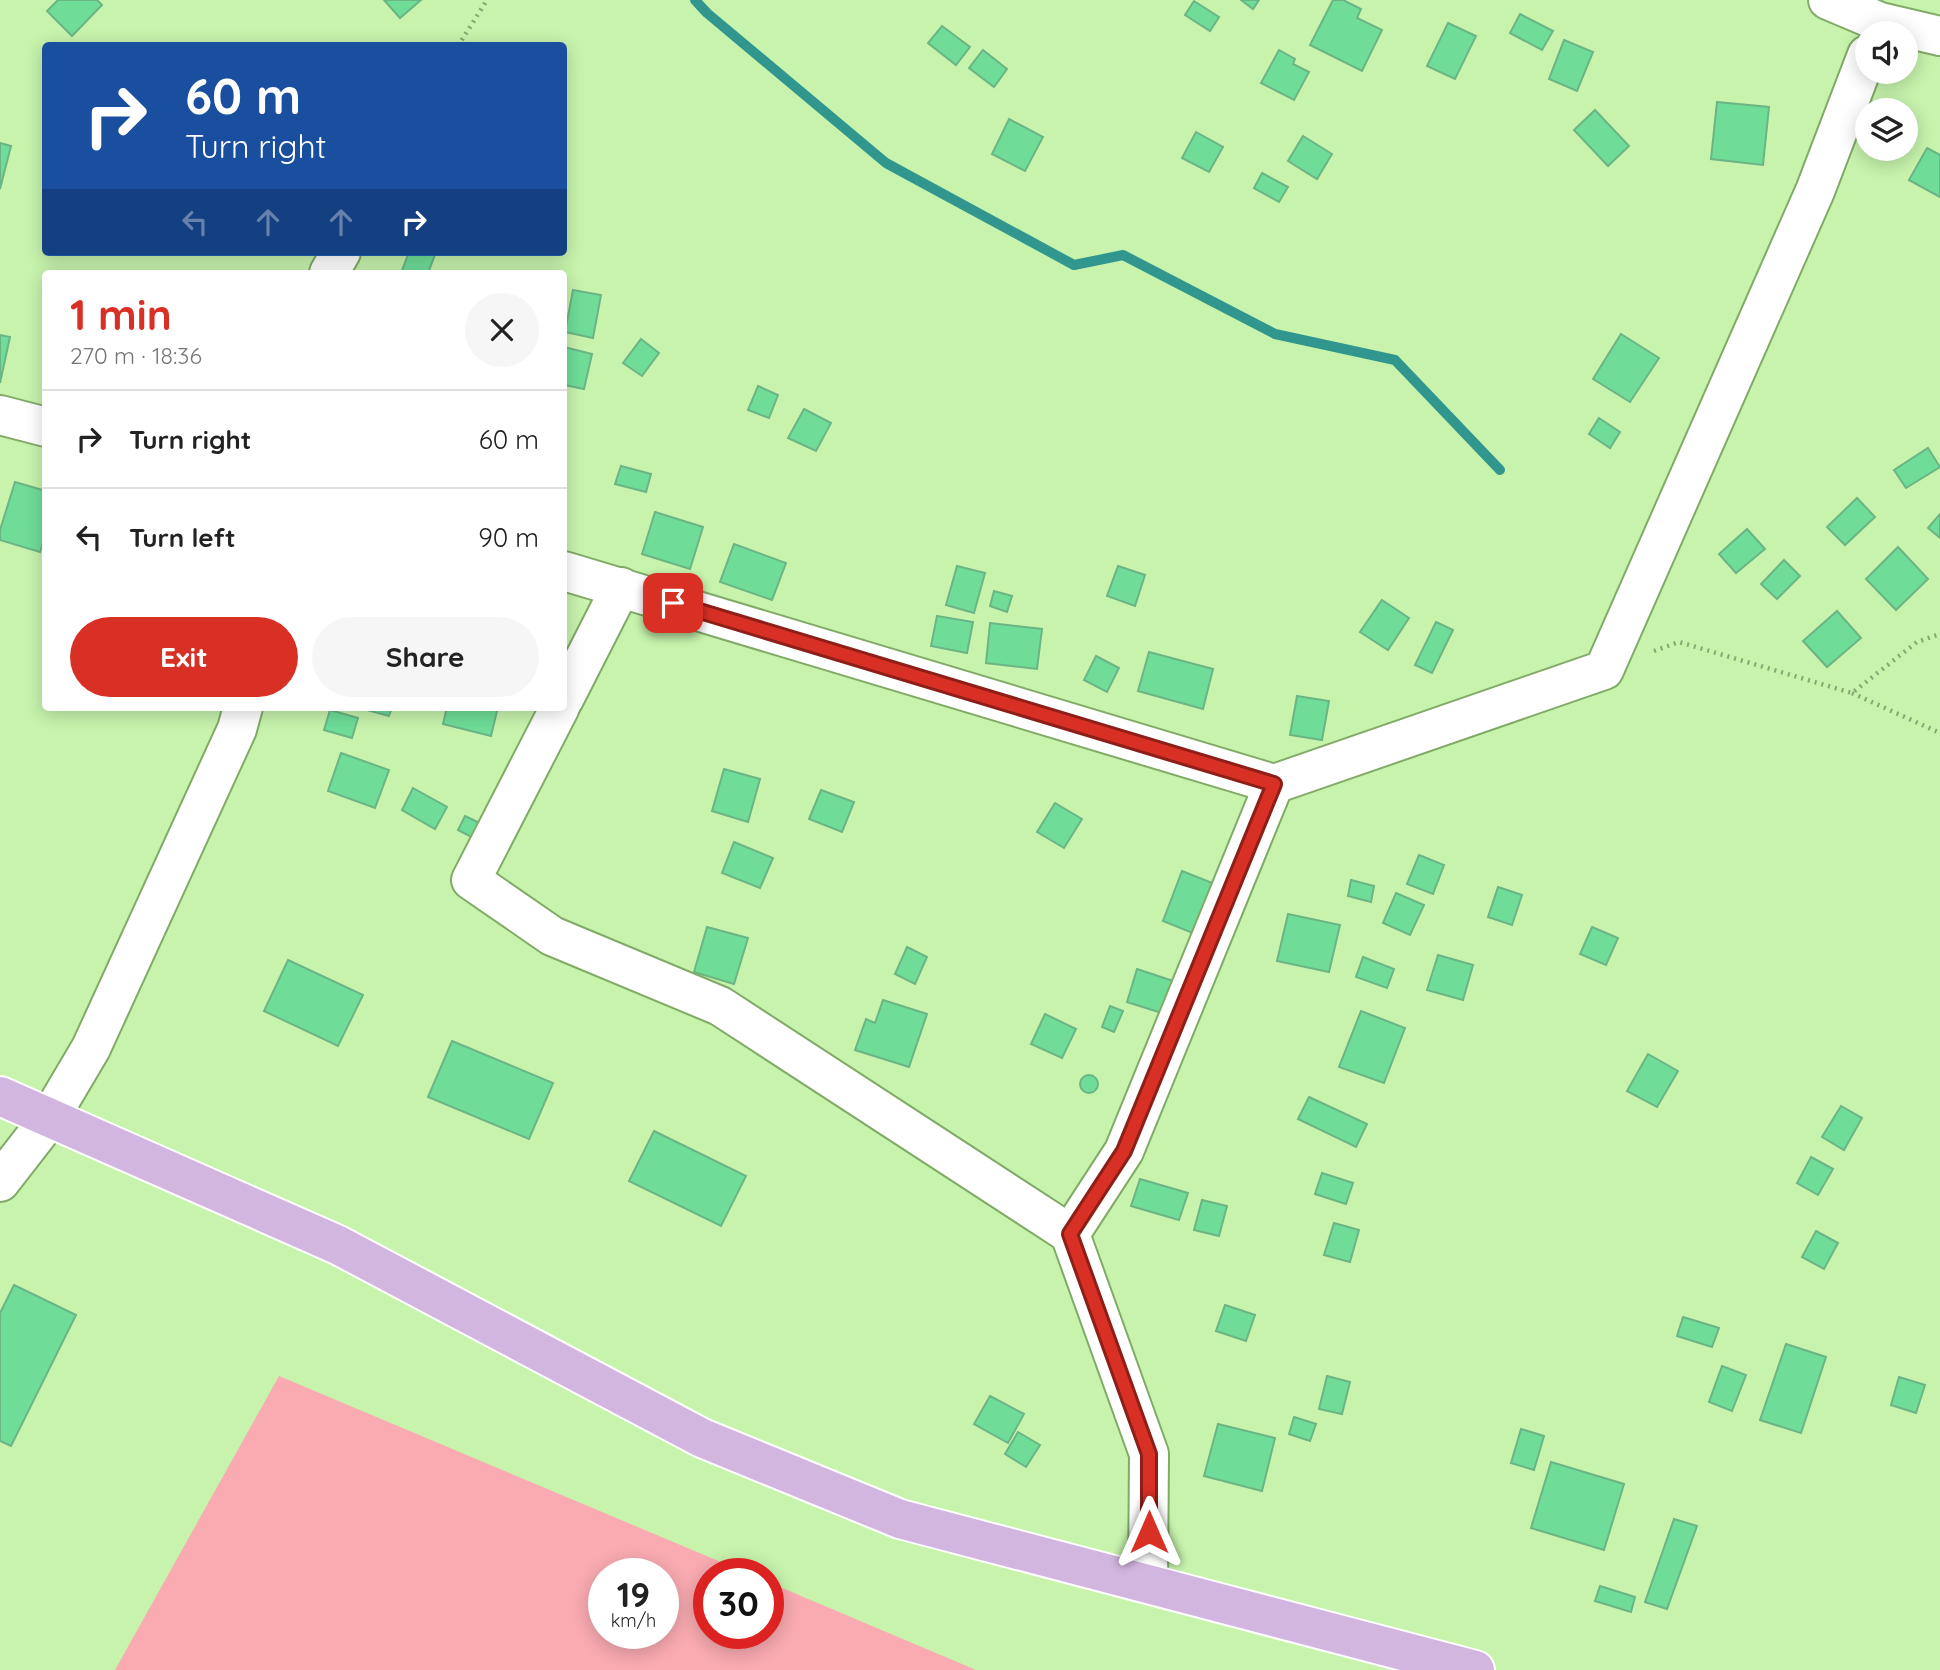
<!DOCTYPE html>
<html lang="en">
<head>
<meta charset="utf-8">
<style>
  :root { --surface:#fff; --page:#f6f6f6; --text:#222; --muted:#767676; --line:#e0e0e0; --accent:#d93025 }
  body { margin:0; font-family:Quicksand,sans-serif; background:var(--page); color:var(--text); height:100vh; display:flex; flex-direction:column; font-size:26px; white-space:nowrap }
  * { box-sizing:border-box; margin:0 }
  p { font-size:23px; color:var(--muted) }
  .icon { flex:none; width:38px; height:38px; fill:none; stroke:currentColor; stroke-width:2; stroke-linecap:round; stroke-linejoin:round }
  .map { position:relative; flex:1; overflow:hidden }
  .details { position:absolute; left:42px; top:270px; width:525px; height:441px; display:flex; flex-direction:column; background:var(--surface); border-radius:7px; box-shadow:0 4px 18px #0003 }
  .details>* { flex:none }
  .hud { position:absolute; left:42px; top:42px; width:525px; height:214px; border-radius:7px; box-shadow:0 4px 18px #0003; background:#1a4fa0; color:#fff; overflow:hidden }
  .controls { position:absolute; left:1855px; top:21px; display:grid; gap:14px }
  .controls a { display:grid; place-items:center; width:63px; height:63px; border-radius:50%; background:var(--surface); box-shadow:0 4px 18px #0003; font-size:35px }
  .speed { position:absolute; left:588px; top:1558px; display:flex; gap:14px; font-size:35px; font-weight:700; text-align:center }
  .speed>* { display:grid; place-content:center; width:91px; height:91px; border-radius:50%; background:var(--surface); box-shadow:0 4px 18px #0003; line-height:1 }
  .speed small { font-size:18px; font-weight:400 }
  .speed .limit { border:10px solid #d22; background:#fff; color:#111 }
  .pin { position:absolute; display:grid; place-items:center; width:60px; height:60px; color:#fff; margin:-30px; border-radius:14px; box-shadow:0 4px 10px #0006 }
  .me { position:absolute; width:77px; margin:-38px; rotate:0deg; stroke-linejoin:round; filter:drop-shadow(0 0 5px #0008) }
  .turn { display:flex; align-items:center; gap:24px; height:147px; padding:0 28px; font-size:32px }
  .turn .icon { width:91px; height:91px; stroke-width:2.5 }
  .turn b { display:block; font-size:49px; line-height:60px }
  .lanes { display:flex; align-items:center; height:66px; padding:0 28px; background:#0003; justify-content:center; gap:35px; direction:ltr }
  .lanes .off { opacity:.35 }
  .round { display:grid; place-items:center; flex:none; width:74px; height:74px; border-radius:37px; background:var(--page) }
  .summary { display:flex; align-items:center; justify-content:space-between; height:119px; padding:0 28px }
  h1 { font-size:42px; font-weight:800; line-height:52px; color:var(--accent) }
  .button { display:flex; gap:14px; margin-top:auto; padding:14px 28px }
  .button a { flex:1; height:80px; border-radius:42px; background:var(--accent); color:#fff; font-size:28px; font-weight:800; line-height:80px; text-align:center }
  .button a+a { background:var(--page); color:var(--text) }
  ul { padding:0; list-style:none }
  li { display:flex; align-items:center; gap:21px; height:98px; padding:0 28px; border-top:2px solid var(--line) }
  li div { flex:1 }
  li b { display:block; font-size:26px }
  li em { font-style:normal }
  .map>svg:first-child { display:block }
</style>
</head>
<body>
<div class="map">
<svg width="1940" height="1670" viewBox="0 0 1940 1670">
  <rect width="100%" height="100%" fill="#c7f3ad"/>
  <!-- green -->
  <path fill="#f9abb1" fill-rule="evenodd" d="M279,1376L747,1573H709V1633H768V1582L976,1670H115ZM604,1573H663V1633H604Z"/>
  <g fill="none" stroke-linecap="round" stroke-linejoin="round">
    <!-- stream -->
    <polyline stroke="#31978e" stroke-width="10" points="695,0 707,13 886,163 1074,265 1123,255 1275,334 1395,360 1500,470"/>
  </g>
  <!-- building -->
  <g fill="#6fdd98" stroke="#6bb585" stroke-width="2">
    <polygon points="58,0 97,0 102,5 72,36 47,11"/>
    <polygon points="384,0 421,0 400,18"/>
    <polygon points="1241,0 1259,0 1253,9"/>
    <polygon points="1333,0 1343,0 1361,9 1357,18 1382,30 1362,71 1310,45"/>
    <polygon points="1194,1 1219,17 1210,31 1185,15"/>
    <polygon points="1520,14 1553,31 1542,50 1510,33"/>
    <polygon points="1448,23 1476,36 1455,79 1427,66"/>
    <polygon points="942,26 970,47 956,65 928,43"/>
    <polygon points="1564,40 1593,52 1577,91 1549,79"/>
    <polygon points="983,50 1007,69 994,87 969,68"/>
    <polygon points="1279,50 1295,59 1293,64 1309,72 1294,100 1261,83"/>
    <polygon points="1717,102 1769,107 1763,165 1711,159"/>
    <polygon points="1595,110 1629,146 1608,166 1574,130"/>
    <polygon points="1009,119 1043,137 1025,171 992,154"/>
    <polygon points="1196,132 1223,147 1209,172 1182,158"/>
    <polygon points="1303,136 1332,154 1317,179 1288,161"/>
    <polygon points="0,143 11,146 0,189"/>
    <polygon points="1927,148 1940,155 1940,197 1909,180"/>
    <polygon points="1262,173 1288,187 1279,202 1254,188"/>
    <polygon points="409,252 436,252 428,273 401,273"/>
    <polygon points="573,290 601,295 593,338 565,332"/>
    <polygon points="1621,334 1659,358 1630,402 1593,379"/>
    <polygon points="0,335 10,337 0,383"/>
    <polygon points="641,339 659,353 642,376 623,363"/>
    <polygon points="564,347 592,354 584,389 564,385"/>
    <polygon points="758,386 778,395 769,418 748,410"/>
    <polygon points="804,409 831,423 816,451 788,438"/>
    <polygon points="1599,418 1620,432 1610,448 1589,434"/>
    <polygon points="1928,448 1940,467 1906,488 1894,470"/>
    <polygon points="621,466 651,474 646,492 615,484"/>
    <polygon points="15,482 46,491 46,534 40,552 0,540 0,530"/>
    <polygon points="1857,498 1875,517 1845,545 1827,527"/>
    <polygon points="655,512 703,527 690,569 642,554"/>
    <polygon points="1940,514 1940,538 1928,528"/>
    <polygon points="1747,529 1765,549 1736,573 1719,554"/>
    <polygon points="734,544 786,563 772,600 720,582"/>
    <polygon points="1898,547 1928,579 1896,610 1866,579"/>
    <polygon points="1784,560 1800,576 1777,599 1761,584"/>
    <polygon points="957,566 985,573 974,613 946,605"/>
    <polygon points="1118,566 1145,575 1135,606 1107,596"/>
    <polygon points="994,591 1012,596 1007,612 990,606"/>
    <polygon points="1382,600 1409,618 1388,650 1360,632"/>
    <polygon points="1837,611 1861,638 1827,667 1803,641"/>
    <polygon points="937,616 973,622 967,653 931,646"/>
    <polygon points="1436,622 1453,630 1432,673 1415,665"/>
    <polygon points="990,623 1042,629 1037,669 986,663"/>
    <polygon points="1149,652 1213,669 1203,709 1138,691"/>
    <polygon points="1096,656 1119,668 1107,692 1084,680"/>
    <polygon points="1297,696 1329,701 1322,740 1290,735"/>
    <polygon points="356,707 392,707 389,716"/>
    <polygon points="447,707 498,707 491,736 443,724"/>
    <polygon points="330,710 358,718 352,738 324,730"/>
    <polygon points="341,753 389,770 375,808 328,791"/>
    <polygon points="724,769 760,779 748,822 712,811"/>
    <polygon points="413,788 447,807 435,829 402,810"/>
    <polygon points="821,790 854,802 842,832 809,819"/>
    <polygon points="1055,803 1082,819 1064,848 1037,832"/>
    <polygon points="465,816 486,826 479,841 458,830"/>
    <polygon points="734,842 773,858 760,888 722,873"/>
    <polygon points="1419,855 1444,865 1433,894 1407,884"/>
    <polygon points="1182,871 1220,886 1200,936 1163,921"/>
    <polygon points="1351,880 1374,886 1371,902 1348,896"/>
    <polygon points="1498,887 1522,895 1512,925 1488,917"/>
    <polygon points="1396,893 1424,905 1410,935 1383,923"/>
    <polygon points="1288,914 1340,925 1329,972 1277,961"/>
    <polygon points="707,927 748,938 734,984 694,972"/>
    <polygon points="1592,927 1618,938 1606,965 1580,954"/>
    <polygon points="907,947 927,957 915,984 895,974"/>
    <polygon points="1438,955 1473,965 1463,1000 1427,990"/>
    <polygon points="1363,957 1394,969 1387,988 1356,977"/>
    <polygon points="288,960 363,995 338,1046 264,1011"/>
    <polygon points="1137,969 1179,983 1168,1015 1127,1002"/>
    <polygon points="883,1000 927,1014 909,1067 855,1050 866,1019 875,1023"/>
    <polygon points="1110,1006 1123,1011 1114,1032 1102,1027"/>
    <polygon points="1361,1011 1405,1028 1384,1083 1339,1067"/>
    <polygon points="1045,1014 1076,1029 1062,1058 1031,1044"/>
    <polygon points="452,1041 553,1083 529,1139 428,1097"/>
    <polygon points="1648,1054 1678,1071 1657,1107 1627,1091"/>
    <circle cx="1089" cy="1084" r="9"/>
    <polygon points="1309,1097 1367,1124 1356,1147 1298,1119"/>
    <polygon points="1841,1106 1862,1118 1844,1150 1822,1137"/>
    <polygon points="654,1131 746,1176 721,1226 629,1181"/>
    <polygon points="1811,1157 1833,1169 1818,1195 1797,1183"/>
    <polygon points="1322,1173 1353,1183 1346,1204 1315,1194"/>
    <polygon points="1140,1179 1188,1193 1179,1220 1131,1206"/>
    <polygon points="1202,1200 1227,1206 1219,1236 1194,1230"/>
    <polygon points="1334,1223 1359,1230 1350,1262 1324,1255"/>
    <polygon points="1816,1231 1838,1243 1824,1269 1802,1257"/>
    <polygon points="14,1285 76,1315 11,1446 0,1441 0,1313"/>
    <polygon points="1225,1305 1255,1315 1246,1341 1216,1331"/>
    <polygon points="1683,1317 1719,1328 1712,1347 1677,1336"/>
    <polygon points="1786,1344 1826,1357 1801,1433 1760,1420"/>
    <polygon points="1722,1366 1746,1375 1732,1411 1709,1402"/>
    <polygon points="1327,1376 1350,1382 1342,1414 1319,1409"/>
    <polygon points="1899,1377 1925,1385 1916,1413 1891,1405"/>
    <polygon points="990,1396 1024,1414 1008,1443 974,1424"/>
    <polygon points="1294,1417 1316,1424 1310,1441 1289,1434"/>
    <polygon points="1218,1424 1275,1438 1262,1491 1204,1476"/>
    <polygon points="1521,1429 1544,1436 1534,1470 1511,1463"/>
    <polygon points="1018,1432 1040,1445 1026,1467 1005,1454"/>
    <polygon points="1551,1462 1624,1484 1604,1550 1531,1528"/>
    <polygon points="1674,1519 1697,1526 1667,1609 1645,1602"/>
    <polygon points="1600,1586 1635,1597 1631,1612 1595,1601"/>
  </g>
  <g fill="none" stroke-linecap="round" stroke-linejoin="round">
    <defs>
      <g id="minor">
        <polyline points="1828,0 1880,22 1940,36"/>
        <polyline points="329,273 341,252"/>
        <polyline points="0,415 46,427"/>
        <polyline points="564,571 1274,784"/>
        <polyline points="564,699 621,587"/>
        <polyline points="560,707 471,880 552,936 720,1006 1070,1234 1149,1454 1148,1584"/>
        <polyline points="0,1182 49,1119 91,1048 237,729 243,707"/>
        <polyline points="1070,1234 1124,1151 1274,784 1604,670 1815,191 1867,55"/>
      </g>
      <polyline id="major" points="0,1096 338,1245 702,1438 900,1519 1475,1670"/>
    </defs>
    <!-- minor casing -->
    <use href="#minor" stroke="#81aa67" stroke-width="42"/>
    <!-- major casing -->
    <use href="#major" stroke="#fff" stroke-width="42"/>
    <!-- path -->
    <g stroke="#86a772" stroke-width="4.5" stroke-dasharray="2 5" stroke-linecap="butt">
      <polyline points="458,46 487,0"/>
      <polyline points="1654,651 1679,642 1852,693 1917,642 1940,634"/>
      <polyline points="1852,693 1940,733"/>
    </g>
    <!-- minor -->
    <use href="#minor" stroke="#fff" stroke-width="38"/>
    <!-- major -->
    <use href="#major" stroke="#d3b6e0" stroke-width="38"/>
  </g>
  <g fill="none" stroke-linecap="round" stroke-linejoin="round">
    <defs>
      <polyline id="route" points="673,603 1274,784 1124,1151 1070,1234 1149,1454 1149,1532"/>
    </defs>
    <!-- route casing -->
    <use href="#route" stroke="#8d1f18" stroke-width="18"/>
    <!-- route -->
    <use href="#route" stroke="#d93025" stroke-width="12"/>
  </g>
</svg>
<div class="controls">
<a><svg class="icon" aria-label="sound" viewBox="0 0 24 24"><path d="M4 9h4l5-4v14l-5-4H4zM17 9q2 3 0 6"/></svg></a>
<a><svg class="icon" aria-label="layers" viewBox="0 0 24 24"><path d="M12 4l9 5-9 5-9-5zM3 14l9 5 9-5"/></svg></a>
</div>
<div class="speed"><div>19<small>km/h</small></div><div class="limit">30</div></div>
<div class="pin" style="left:673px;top:603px;background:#d93025"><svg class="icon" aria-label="arrive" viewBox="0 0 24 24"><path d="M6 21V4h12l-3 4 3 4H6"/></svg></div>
<svg class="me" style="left:1149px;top:1532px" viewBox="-20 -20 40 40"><path d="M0-17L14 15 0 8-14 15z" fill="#d93025" stroke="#fff" stroke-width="4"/></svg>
<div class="hud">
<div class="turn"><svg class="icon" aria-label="right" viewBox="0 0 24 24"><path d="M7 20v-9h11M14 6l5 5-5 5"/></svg><div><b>60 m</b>Turn right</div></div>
<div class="lanes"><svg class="icon off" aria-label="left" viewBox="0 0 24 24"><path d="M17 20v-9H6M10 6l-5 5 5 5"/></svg><svg class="icon off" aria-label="ahead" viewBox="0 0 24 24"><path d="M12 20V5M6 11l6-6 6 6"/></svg><svg class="icon off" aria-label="ahead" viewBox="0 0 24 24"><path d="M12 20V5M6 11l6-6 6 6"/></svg><svg class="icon" aria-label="right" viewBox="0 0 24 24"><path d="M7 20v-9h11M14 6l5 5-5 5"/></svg></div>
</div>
<section class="details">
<div class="summary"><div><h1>1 min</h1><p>270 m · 18:36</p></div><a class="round"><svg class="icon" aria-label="close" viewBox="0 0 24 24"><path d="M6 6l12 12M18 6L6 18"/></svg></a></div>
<ul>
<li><svg class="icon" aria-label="right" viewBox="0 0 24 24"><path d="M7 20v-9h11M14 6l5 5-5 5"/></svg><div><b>Turn right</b></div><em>60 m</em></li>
<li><svg class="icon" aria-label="left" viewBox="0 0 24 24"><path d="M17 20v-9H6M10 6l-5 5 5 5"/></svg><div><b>Turn left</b></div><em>90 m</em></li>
</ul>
<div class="button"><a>Exit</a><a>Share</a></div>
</section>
</div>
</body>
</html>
